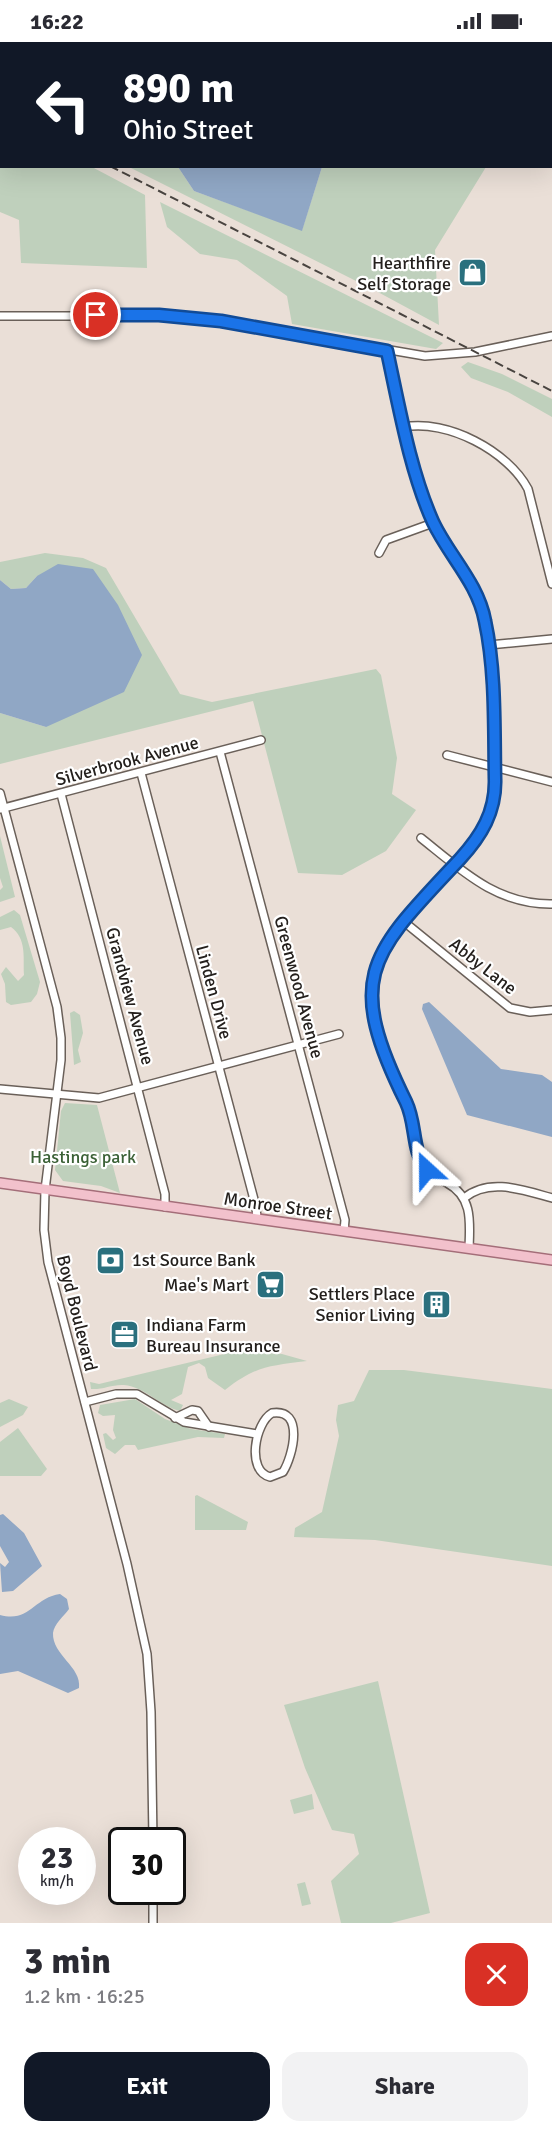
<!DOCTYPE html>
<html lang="en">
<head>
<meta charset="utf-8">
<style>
  :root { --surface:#fff; --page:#f2f2f3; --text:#2b2b33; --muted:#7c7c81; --accent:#111827 }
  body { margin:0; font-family:Signika,sans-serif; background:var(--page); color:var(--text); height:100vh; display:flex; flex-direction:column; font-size:22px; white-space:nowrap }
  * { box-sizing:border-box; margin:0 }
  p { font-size:20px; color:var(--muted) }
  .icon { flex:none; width:33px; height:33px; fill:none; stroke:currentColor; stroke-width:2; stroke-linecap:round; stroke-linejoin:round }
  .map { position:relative; height:1881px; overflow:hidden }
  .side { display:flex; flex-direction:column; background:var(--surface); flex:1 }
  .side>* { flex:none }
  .top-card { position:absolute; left:0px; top:0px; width:552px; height:126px; box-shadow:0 6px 24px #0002; background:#111827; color:#fff; overflow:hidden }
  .speed { position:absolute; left:18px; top:1785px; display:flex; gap:12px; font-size:30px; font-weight:700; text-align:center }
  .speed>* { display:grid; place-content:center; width:78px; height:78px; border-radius:50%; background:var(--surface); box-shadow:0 6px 24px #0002; line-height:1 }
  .speed small { font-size:15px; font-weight:400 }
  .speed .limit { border:3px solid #111; border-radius:9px; background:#fff; color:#111 }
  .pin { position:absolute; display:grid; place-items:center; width:51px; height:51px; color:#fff; margin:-26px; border:3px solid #fff; border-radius:50%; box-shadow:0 2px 6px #0007 }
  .me { position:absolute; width:66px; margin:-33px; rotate:336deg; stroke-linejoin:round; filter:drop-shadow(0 0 4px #0008) }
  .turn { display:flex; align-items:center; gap:21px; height:126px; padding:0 24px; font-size:27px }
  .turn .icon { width:78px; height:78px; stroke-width:2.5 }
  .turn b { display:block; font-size:42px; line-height:51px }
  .round { display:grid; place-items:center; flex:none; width:63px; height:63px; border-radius:18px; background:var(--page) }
  .head { display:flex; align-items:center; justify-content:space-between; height:102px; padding:0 24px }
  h1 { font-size:36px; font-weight:700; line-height:45px }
  .button { display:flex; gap:12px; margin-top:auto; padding:12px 24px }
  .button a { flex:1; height:69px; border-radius:18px; background:var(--accent); color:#fff; font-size:24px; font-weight:700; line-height:69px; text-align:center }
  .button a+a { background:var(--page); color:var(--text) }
  .status { display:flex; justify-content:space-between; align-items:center; height:42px; padding:0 30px; background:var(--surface); direction:ltr }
  .status svg { height:16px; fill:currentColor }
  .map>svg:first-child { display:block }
</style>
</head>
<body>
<div class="status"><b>16:22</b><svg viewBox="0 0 49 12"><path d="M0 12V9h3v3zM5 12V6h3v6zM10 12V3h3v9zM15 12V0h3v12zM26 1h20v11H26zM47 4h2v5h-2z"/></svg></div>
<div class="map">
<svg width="552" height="1881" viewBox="0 0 552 1881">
  <rect width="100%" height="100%" fill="#eadfd7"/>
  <!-- green -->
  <g fill="#bfd0bc">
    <polygon points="0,0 119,0 2,2 1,61"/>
    <polygon points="426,0 552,0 552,19 550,2"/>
    <polygon points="0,75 2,124 92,125 145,153 147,226 21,221 19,178 0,170"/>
    <polygon points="129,125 178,125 194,149 302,188 322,125 486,125 435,208 439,283 376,249"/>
    <polygon points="160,160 443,301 436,307 292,282 287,254 237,218 200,212 167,185"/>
    <polygon points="468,320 502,332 552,357 552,375 508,350 471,336 461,325"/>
    <polygon points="45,511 83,516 106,526 180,652 212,660 376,627 381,633 397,716 392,752 416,768 386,809 342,833 298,831 253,659 0,722 0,671 46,685 37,534 26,546 11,547 0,538 0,520"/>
    <polygon points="0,794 15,855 0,860 0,848 3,845 0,836"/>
    <path d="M14,868L20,873L40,940L37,952L31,960L11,963L6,960L5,942L1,932L6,925L18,939L24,933C23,915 27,897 11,885L0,888V875Z"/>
    <polygon points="74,969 80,973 83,991 78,1008 81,1020 74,1023 70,971"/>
    <polygon points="65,1061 97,1063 120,1151 101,1144 63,1139 55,1128 61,1069"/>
    <path d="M237,1309L282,1312L307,1319C268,1324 256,1324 225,1348L208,1336L205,1325L199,1321L188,1325L182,1352L171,1358L183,1363L180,1369C161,1365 145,1345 124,1343C113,1342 102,1348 91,1347L90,1340L99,1342Z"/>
    <polygon points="369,1328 404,1328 552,1347 552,1524 375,1498 294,1495 295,1486 322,1470 339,1394 336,1378 338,1363 354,1359"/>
    <polygon points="9,1357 28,1365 23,1373 0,1385 0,1361"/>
    <polygon points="135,1357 165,1377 191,1387 225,1392 224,1396 198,1395 138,1408 135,1403 125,1403 115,1412 106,1406 103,1392 106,1391 113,1398 116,1396 113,1388 115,1373 103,1374 98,1371 100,1363"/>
    <polygon points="18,1386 47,1427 41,1434 0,1434 0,1400"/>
    <polygon points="197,1453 248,1480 246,1488 195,1488 195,1454"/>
    <polygon points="378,1639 430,1871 391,1881 341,1881 331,1839 359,1812 354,1792 332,1788 305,1726 284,1663"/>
    <polygon points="312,1752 314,1767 294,1772 290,1758"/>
    <polygon points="305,1840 311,1862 302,1864 297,1842"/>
  </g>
  <!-- water -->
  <g fill="#90a7c5">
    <polygon points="277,0 426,0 277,2"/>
    <polygon points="178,125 322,125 302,189 194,149"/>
    <polygon points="58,522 93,527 118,563 142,613 124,650 46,685 0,671 0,538 11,547 26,546 37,534"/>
    <polygon points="429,960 501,1027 542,1033 552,1040 552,1095 467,1073 422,967 423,962"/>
    <polygon points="3,1472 24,1491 42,1524 13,1549 2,1550 0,1521 5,1525 9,1520 0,1504 0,1473"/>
    <path d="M60,1552L67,1557L69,1567C64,1574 54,1582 53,1591C52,1613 82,1625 79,1646L68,1651L18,1629L0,1632V1573C30,1581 33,1556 60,1552Z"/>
  </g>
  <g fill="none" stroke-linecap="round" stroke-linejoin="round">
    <defs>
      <g id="minor">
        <polyline points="0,274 179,274 221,279 425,314 475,310 552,294"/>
        <path d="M387,309C398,361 409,414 427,464C438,494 460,517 473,545C478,556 483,567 485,578C493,613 501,741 491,771C467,840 372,871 371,954C371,998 396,1032 411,1071C417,1086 412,1104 421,1119C427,1130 437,1135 447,1141C473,1155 470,1180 469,1206"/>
        <path d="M404,385C447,377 508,409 528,447L552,542"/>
        <polyline points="379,511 386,498 433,481"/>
        <polyline points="489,603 552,597"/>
        <polyline points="220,710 345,1178 344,1189"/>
        <polyline points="447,713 552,740"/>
        <polyline points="141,731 256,1165 257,1177"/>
        <polyline points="0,751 57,965 61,996 61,1018 45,1148 44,1188 48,1220 127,1522 147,1612 151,1670 153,1798"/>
        <polyline points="61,752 165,1152 165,1165"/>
        <polyline points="0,767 261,698"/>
        <path d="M421,796C461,828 497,863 552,862"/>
        <polyline points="403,879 510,966 530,970 552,968"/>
        <polyline points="0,1047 99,1056 339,992"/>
        <path d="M464,1156C489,1135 523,1148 552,1156"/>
        <polyline points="85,1360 116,1352 137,1352 184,1380 257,1392"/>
        <path d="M272,1371C305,1366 293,1414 283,1430L270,1435C246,1429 255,1381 272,1371Z"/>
        <polyline points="175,1376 192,1368 198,1369 209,1385"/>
        <polyline points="153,1881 153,1850"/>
      </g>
      <polyline id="major" points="0,1141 552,1218"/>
    </defs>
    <!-- minor casing -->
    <use href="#minor" stroke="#6a6059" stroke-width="10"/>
    <!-- major casing -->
    <use href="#major" stroke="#a46e79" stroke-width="12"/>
    <!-- minor -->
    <use href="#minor" stroke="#fff" stroke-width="7"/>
    <!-- major -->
    <use href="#major" stroke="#f2c1cc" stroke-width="9"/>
    <!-- rail -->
    <g stroke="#494440" stroke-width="2" stroke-dasharray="9 4.5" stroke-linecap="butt">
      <polyline points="0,68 2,69"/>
      <polyline points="110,124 552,349"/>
    </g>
  </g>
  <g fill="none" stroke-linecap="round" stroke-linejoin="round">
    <defs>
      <path id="route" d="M96,273H159L221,279L387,309C399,364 410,429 433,480C449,514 478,541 485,579C496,630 494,686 495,737C496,770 481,794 460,817C371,912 343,933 406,1060C417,1083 411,1108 427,1128"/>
    </defs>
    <!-- route casing -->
    <use href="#route" stroke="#114b97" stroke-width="15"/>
    <!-- route -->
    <use href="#route" stroke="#1a73e8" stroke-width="10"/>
  </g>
  <!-- icons -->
  <defs>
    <symbol id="shop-square" viewBox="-11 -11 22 22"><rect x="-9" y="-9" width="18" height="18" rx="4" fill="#2a707e" stroke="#fff"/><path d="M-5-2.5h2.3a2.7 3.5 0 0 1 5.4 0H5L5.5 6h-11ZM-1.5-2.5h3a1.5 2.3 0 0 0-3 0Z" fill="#fff"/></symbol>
    <symbol id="bank-square" viewBox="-11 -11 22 22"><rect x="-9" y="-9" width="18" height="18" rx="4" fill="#2a707e" stroke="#fff"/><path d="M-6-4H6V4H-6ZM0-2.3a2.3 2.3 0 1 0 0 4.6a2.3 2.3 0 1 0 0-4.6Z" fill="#fff"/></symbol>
    <symbol id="supermarket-square" viewBox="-11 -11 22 22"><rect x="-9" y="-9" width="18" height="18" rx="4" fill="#2a707e" stroke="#fff"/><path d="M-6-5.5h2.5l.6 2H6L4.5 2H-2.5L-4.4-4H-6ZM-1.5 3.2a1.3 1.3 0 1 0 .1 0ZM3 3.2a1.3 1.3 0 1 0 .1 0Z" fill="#fff"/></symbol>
    <symbol id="building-square" viewBox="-11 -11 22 22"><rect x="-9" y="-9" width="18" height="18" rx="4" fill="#2a707e" stroke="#fff"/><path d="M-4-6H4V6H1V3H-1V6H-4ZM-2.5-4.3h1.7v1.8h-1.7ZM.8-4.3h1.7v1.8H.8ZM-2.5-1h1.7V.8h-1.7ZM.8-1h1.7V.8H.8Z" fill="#fff"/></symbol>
    <symbol id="office-square" viewBox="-11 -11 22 22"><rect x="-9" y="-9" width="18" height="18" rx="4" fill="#2a707e" stroke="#fff"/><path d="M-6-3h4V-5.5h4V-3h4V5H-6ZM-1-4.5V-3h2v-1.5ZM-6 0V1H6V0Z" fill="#fff"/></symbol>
  </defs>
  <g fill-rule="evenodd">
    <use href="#shop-square" x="456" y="214" width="33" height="33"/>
    <use href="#bank-square" x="94" y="1202" width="33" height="33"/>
    <use href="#supermarket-square" x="254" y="1226" width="33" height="33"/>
    <use href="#building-square" x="420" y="1246" width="33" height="33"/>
    <use href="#office-square" x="108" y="1276" width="33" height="33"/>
  </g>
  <g text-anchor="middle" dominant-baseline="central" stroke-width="4.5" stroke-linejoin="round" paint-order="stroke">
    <!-- poi labels -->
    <g font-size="18" fill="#24201d" stroke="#fff" text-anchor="end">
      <text x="451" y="221">Hearthfire<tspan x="451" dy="21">Self Storage</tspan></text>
      <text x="132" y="1218" text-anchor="start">1st Source Bank</text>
      <text x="249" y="1243">Mae's Mart</text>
      <text x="415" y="1252">Settlers Place<tspan x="415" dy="21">Senior Living</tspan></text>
      <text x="146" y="1283" text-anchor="start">Indiana Farm<tspan x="146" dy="21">Bureau Insurance</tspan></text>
    </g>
    <!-- street labels -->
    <g font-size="18" fill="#24201d" stroke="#fff">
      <text transform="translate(127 719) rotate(-15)">Silverbrook Avenue</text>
      <text transform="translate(483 924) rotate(38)">Abby Lane</text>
      <text transform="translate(299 945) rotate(75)">Greenwood Avenue</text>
      <text transform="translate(214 950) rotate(75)">Linden Drive</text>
      <text transform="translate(130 954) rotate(75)">Grandview Avenue</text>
      <text transform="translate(278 1164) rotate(8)">Monroe Street</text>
      <text transform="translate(77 1271) rotate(76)">Boyd Boulevard</text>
    </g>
    <!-- park labels -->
    <g font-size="18" fill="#3b6136" stroke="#fff">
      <text x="83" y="1115">Hastings park</text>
    </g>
  </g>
</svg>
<div class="speed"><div>23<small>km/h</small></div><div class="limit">30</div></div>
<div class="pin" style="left:96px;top:273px;background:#d93025"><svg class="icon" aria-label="arrive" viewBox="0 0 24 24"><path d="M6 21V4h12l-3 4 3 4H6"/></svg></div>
<svg class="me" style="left:427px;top:1128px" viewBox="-20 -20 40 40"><path d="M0-17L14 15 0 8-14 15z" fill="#1a73e8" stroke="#fff" stroke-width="4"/></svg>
<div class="top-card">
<div class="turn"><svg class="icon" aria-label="left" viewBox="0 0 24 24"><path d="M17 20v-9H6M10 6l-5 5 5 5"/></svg><div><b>890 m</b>Ohio Street</div></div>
</div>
</div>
<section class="side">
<div class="head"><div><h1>3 min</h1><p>1.2 km · 16:25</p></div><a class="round" style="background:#d93025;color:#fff"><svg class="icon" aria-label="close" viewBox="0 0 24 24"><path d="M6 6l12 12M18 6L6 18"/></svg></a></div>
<div class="button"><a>Exit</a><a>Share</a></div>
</section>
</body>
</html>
